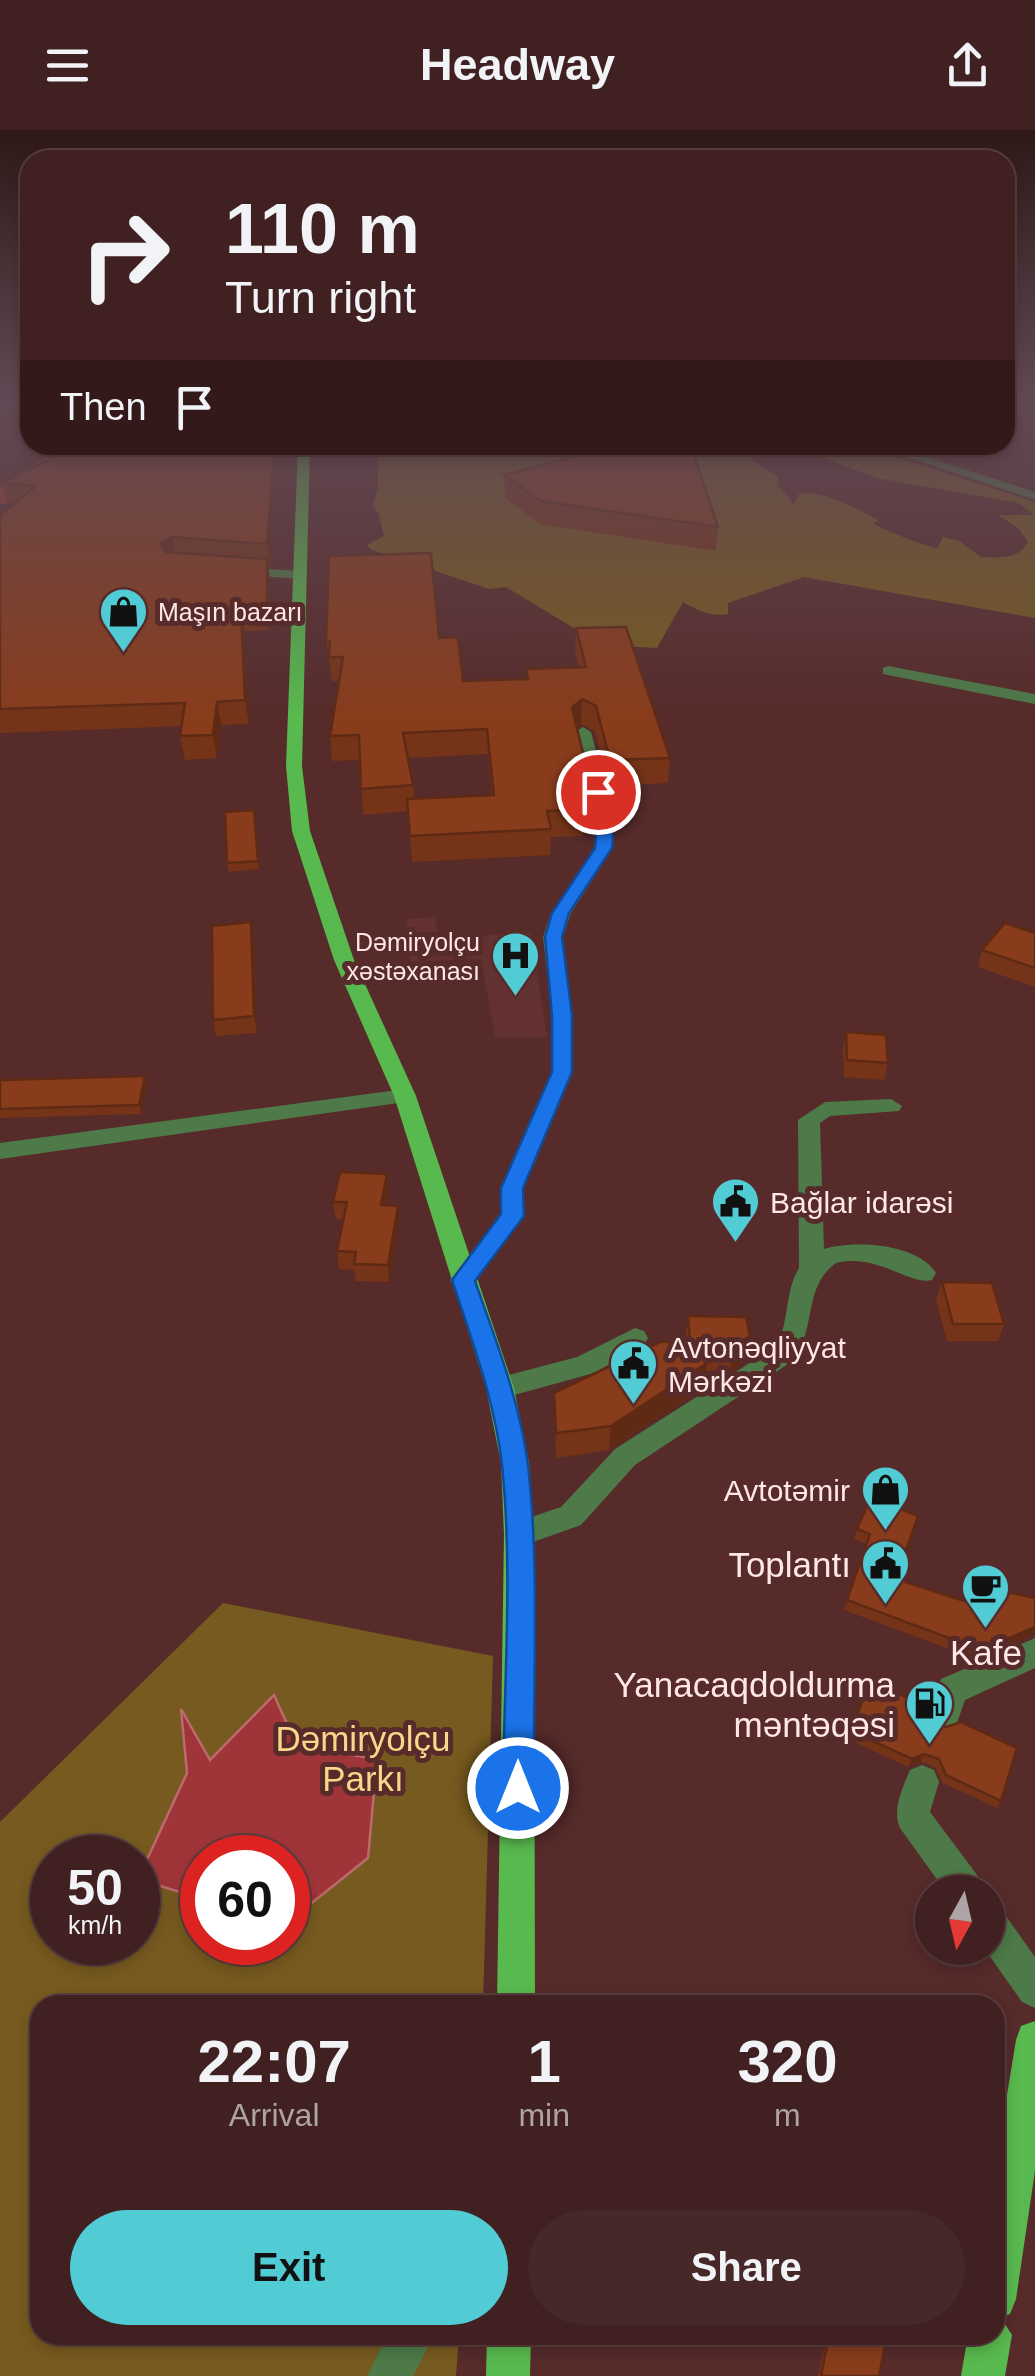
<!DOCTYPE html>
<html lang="en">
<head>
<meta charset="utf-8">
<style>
  :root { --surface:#402020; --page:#472829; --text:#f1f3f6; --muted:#aea3a5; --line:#593e3e; --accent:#51ccd5 }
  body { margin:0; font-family:Helvetica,sans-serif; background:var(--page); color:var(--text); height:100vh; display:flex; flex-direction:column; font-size:38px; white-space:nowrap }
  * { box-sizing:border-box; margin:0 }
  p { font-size:32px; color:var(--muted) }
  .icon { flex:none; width:55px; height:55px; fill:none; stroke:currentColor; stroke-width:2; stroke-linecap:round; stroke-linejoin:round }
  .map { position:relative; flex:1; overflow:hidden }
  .details { position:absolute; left:30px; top:1865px; width:975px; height:350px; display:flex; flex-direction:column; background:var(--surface); border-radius:30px; box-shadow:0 5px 15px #0003,0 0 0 2px var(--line) }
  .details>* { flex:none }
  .top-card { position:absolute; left:20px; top:20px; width:995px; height:305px; border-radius:30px; box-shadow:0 5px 15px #0003,0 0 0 2px var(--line); background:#402020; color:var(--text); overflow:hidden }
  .needle { width:65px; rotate:188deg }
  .buttons { position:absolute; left:915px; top:1745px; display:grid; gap:20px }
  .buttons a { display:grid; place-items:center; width:90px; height:90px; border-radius:50%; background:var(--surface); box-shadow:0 5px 15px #0003,0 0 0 2px var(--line); font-size:50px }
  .speed { position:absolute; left:30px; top:1705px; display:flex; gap:20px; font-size:50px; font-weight:700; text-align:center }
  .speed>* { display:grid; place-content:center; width:130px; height:130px; border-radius:50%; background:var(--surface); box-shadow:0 5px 15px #0003,0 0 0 2px var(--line); line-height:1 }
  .speed small { font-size:25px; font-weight:400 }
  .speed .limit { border:15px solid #d22; background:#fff; color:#111 }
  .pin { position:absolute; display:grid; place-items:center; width:85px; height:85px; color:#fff; margin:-42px; border:5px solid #fff; border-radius:50%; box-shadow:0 2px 10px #0007 }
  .me { position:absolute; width:110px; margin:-55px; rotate:0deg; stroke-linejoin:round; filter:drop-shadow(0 0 8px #0008) }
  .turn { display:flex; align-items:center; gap:35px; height:210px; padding:0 40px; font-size:45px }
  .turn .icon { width:130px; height:130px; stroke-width:2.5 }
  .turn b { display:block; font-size:70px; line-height:85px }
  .then { display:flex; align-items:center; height:95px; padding:0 40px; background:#0003; gap:20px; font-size:38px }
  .eta { display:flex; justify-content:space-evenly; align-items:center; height:170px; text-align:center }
  .eta b { font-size:60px; font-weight:600; line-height:70px }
  .primary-button { display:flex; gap:20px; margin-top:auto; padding:20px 40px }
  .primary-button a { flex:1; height:115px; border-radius:60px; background:var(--accent); color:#111; font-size:40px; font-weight:600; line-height:115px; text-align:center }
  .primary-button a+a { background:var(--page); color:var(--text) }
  header { display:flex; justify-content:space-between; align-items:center; height:130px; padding:0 40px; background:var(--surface); font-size:45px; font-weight:600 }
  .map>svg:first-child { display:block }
</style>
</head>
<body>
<header><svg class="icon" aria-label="menu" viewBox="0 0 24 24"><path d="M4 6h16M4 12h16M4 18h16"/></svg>Headway<svg class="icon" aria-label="share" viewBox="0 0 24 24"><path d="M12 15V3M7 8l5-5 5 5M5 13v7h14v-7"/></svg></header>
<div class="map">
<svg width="1035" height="2246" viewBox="0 0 1035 2246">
  <rect width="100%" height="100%" fill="#562b2a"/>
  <!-- built -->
  <polygon fill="#643131" points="435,787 439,807 531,803 547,907 495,908 481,829 410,832 406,789"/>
  <!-- green -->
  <g fill="#775a1f" fill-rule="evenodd">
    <path d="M378,315H731L778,347V355L794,374L799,364C822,358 858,380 879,390L873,393C880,399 930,418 938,418L943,407L959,411L981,427C998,428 1020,429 1028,412L1018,398L998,385H1034L1018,373L877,348L789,315H858L1035,372V488L804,447L728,473V484C711,487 697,480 683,472L657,518L602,515L506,457L489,459L370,419L367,415L384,406L378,382L372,377L378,358Z"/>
    <path d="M223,1473L493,1526L483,1875H40V2205H459L456,2246H0V1692ZM52,1728H138V1812H52ZM202,1728H288V1812H202Z"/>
  </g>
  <!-- water -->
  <polygon fill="#a03539" stroke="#bc6a6d" stroke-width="2.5" points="274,1565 297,1616 377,1629 368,1728 288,1792 288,1728 202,1728 202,1769 138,1749 187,1643 181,1579 210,1630"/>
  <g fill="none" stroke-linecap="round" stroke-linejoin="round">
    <!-- river -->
    <polygon fill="#a03539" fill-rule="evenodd" points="60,315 89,315 37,360 0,375 0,356 17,348"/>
    <!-- minor -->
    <g fill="#4d7a48" fill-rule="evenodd">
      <polygon points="872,315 889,315 1035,362 1035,370"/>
      <polygon points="230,437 300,441 307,445 300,449 235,444 230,443"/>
      <polygon points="888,536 1035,564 1035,574 883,544 883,538"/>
      <polygon points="583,597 591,602 615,692 613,718 571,783 563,807 572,885 573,942 524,1058 524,1086 472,1157 454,1157 450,1150 500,1085 500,1058 551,942 552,885 543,807 551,783 595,718 597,692 575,602"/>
      <polygon points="405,959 413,961 416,966 413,971 0,1029 0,1013"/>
      <path d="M891,969L902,976L899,981L830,986L820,993L824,1119C854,1110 917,1113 936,1143L932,1150C910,1156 878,1123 836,1133C803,1157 817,1195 794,1230L635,1335L581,1395L519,1417L508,1413L504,1404L508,1395L561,1377L615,1319L776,1216C790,1192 784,1163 799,1138L798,990L825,972Z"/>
      <polygon points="635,1198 644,1201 648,1208 644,1215 594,1243 500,1269 490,1266 486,1258 490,1250 577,1227"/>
      <polygon points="1035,1508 1035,1538 965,1570 956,1596 944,1601 932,1596 928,1585 941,1549"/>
      <path d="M922,1635L934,1640L939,1652L930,1682L980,1749L985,1762H946L900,1698C892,1680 902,1659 910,1640Z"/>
      <polygon points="988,1774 1001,1779 1035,1827 1035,1878 1022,1872 984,1818 988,1818"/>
      <polygon points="388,2205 434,2205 413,2246 367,2246"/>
    </g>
    <!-- major -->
    <g fill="#58b94e" fill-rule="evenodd">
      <polygon points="298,315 310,315 302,636 310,701 354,830 416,966 514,1258 529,1333 534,1404 535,1875 497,1875 504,1404 501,1333 486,1258 394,966 334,830 292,701 286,636"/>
      <polygon points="1035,1891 1035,2041 1016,2169 1010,2184 1001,2188 1012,2205 1005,2246 961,2246 968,2205 995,2205 995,2038 1016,1910 1021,1896"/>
      <polygon points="487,2205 531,2205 530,2246 486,2246"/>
    </g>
  </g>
  <!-- wall -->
  <g fill="#753418" fill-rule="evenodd">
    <polygon points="275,315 271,325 276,345 270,435 268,435 270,450 269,500 244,501 249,594 221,595 217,628 185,630 180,606 182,596 0,603 0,385 14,373 7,373 2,353 181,322"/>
    <polygon points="504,345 718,397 716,421 540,394 505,368"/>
    <path d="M576,498L670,628L668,653L609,656L595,601L581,594L577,598L585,631L584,657H578L584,680L583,706L551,707L550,725L412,732L408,681L363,685L360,630L332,631L330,606L339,551H332L326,511L439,508L463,551L526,549V539L579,537L575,522ZM488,624L492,665L414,668L413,655L408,628Z"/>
    <polygon points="254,680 259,739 229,742 227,733"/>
    <polygon points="1035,803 1035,857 978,837 982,820"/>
    <polygon points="254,809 257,903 216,906 213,890"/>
    <polygon points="846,902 888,933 884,950 844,947 843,919"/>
    <polygon points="0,950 147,955 141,984 0,988"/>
    <polygon points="387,1044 388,1061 386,1076 399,1093 389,1152 356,1151 354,1140 339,1139 337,1121 344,1089 336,1089 333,1072"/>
    <polygon points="942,1152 1004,1194 998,1211 947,1211 936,1169"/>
    <polygon points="688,1186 750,1206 745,1231 730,1241 706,1241 704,1258 609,1320 556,1328 554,1263 685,1211"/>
    <polygon points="871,1367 896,1449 974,1475 979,1461 993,1466 997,1460 1031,1506 996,1521 989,1519 986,1525 976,1529 844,1480 866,1414 854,1409"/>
    <polygon points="870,1551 934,1592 1001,1671 997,1678 943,1653 935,1637 921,1632 908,1637 848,1609"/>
    <polygon points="827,2205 885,2205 879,2246 818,2246"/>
  </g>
  <!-- shaded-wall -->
  <g fill="#5f2a14">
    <polygon points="265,315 275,315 262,344 260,325"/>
    <polygon points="274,326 276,345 270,435 267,414"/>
    <polygon points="172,407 175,428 164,435 161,414"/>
    <polygon points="267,429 270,450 269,500 267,478"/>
    <polygon points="241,479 244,501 249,594 245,570"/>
    <polygon points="582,569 581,594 571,603 572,578"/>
    <polygon points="217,572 221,595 217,628 213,605"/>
    <polygon points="251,792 254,809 257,903 254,886"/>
    <polygon points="145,946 147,955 141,984 139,975"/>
    <polygon points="387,1044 388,1061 383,1093 381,1075"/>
    <polygon points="398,1076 399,1093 389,1152 388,1135"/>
    <polygon points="750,1206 745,1231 730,1241 734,1216"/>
    <polygon points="707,1233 704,1258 609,1320 611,1296"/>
    <polygon points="1035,1497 1031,1506 996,1521 1000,1512"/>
    <polygon points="991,1516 986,1525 976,1529 981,1520"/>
    <polygon points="924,1624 921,1632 908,1637 912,1629"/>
  </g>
  <!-- building -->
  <g fill="#883c1c" stroke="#5f2a14" stroke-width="2.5">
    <polygon points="185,315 265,315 260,325 274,326 267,414 172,407 161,414 166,422 267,429 267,478 241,479 245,570 217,572 213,605 180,606 185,573 0,579 0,385 36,356 2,353 73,318 181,322"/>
    <polygon points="618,315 684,315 686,322 694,325 718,397 540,371 504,345"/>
    <polygon points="431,423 439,508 458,507 463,551 528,549 526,539 586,537 576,498 626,497 670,628 610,630 596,576 582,569 572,578 585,631 572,632 584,680 547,681 551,699 410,706 407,669 494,665 487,599 403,603 413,655 361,659 359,605 330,606 343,527 329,527 330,511 326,511 329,426"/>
    <polygon points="254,680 258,731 227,733 225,682"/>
    <polygon points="251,792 254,886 213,890 212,796"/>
    <polygon points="1005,793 1035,803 1035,838 982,820"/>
    <polygon points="846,902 886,905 888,933 847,930"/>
    <polygon points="145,946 139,975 0,979 0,950"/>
    <polygon points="340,1042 387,1044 381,1075 398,1076 388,1135 354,1134 356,1122 337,1121 347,1072 333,1072"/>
    <polygon points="942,1152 992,1153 1004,1194 953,1194"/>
    <polygon points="688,1186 746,1187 750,1206 734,1216 695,1216 707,1233 611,1296 556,1303 554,1263 660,1212 690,1211"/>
    <polygon points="871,1367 918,1386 896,1449 976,1475 979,1461 995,1467 997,1460 1035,1468 1035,1497 1000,1512 992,1509 991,1516 981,1520 847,1470 870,1404 857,1399"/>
    <polygon points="870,1551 928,1577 934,1592 946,1597 961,1592 1017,1618 1001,1671 946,1645 939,1629 924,1624 912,1629 851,1601"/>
    <polygon points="829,2205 887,2206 879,2246 821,2246"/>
  </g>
  <!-- sky -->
  <linearGradient id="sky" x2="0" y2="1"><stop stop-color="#2f1817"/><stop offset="0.46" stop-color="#624a55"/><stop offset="1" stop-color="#624a55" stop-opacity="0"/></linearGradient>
  <rect width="1035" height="586" fill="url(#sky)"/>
  <!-- route -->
  <path fill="#1a73e8" stroke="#114b97" stroke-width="2.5" d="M598,658L606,662L614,692L612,718L569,783L562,807L572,885V942L523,1058L524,1086L475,1151C496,1211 520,1272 528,1335C540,1441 533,1551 534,1658L529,1668L518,1673L507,1668L503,1658C504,1551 513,1441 502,1335C495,1271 472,1211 452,1150L501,1084V1058L552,942V885L545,807L552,783L595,718L597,692L590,662Z"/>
  <!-- icons -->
  <defs>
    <symbol id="shop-pin" viewBox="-11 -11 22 30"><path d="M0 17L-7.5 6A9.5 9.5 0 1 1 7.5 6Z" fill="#51ccd5" stroke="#562b2a"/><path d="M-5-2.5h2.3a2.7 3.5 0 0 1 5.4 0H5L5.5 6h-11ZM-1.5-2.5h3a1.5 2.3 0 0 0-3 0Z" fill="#111"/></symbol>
    <symbol id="hospital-pin" viewBox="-11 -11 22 30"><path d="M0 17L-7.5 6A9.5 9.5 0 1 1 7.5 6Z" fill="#51ccd5" stroke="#562b2a"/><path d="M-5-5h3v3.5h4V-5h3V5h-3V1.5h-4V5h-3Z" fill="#111"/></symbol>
    <symbol id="civic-pin" viewBox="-11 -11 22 30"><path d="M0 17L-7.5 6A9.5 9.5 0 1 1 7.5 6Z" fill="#51ccd5" stroke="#562b2a"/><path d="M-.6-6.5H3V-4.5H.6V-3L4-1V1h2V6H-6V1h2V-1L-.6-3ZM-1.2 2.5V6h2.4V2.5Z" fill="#111"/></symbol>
    <symbol id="cafe-pin" viewBox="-11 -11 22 30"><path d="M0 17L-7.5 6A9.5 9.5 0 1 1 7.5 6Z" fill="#51ccd5" stroke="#562b2a"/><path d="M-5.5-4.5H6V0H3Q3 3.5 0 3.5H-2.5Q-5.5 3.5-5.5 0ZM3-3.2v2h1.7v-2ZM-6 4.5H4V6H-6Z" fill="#111"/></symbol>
    <symbol id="fuel-pin" viewBox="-11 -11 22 30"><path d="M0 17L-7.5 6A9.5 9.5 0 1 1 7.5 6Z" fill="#51ccd5" stroke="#562b2a"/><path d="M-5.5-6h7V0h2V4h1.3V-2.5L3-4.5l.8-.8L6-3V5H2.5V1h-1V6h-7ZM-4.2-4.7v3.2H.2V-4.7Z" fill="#111"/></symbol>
  </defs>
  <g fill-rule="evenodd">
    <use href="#shop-pin" x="96" y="454" width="55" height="75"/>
    <use href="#hospital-pin" x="488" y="798" width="55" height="75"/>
    <use href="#civic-pin" x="708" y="1044" width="55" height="75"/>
    <use href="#civic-pin" x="606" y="1206" width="55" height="75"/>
    <use href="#shop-pin" x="858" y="1332" width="55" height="75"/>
    <use href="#civic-pin" x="858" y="1406" width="55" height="75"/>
    <use href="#cafe-pin" x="958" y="1430" width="55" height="75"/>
    <use href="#fuel-pin" x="902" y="1546" width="55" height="75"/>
  </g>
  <g text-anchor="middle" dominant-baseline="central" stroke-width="10" stroke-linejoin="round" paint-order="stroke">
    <!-- far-poi labels -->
    <g font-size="25" fill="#fee7e6" stroke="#562b2a" text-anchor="start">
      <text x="158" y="482">Maşın bazarı</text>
      <text x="480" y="812" text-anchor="end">Dəmiryolçu<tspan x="480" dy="29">xəstəxanası</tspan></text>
    </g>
    <!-- poi labels -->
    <g font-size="30" fill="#fee7e6" stroke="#562b2a" text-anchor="start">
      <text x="770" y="1072">Bağlar idarəsi</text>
      <text x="668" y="1217">Avtonəqliyyat<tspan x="668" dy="34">Mərkəzi</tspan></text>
      <text x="850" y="1360" text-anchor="end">Avtotəmir</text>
    </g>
    <!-- near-poi labels -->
    <g font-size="35" fill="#fee7e6" stroke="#562b2a" text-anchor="end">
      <text x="851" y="1434">Toplantı</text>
      <text x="986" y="1522" text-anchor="middle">Kafe</text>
      <text x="895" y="1554">Yanacaqdoldurma<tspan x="895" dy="40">məntəqəsi</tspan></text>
    </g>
    <!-- near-park labels -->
    <g font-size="35" fill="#fcd48a" stroke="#562b2a">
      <text x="363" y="1608">Dəmiryolçu<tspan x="363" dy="40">Parkı</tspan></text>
    </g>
  </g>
</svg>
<div class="buttons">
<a><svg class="needle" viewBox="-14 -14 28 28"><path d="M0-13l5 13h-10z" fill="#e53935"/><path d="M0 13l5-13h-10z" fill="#aea3a5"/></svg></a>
</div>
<div class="speed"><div>50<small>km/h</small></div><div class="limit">60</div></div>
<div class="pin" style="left:598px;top:662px;background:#d93025"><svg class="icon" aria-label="arrive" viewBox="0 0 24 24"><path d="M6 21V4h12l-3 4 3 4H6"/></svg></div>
<svg class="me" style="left:518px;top:1658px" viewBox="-20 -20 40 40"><circle r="17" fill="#1a73e8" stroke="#fff" stroke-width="3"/><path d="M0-11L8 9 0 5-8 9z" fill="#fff"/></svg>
<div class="top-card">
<div class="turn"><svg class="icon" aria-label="right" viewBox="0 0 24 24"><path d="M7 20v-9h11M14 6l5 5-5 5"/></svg><div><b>110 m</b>Turn right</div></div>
<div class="then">Then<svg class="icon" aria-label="arrive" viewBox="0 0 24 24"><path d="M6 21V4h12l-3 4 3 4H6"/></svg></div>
</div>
<section class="details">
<div class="eta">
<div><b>22:07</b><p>Arrival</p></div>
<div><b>1</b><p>min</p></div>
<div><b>320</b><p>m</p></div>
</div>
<div class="primary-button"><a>Exit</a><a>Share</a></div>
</section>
</div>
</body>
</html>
